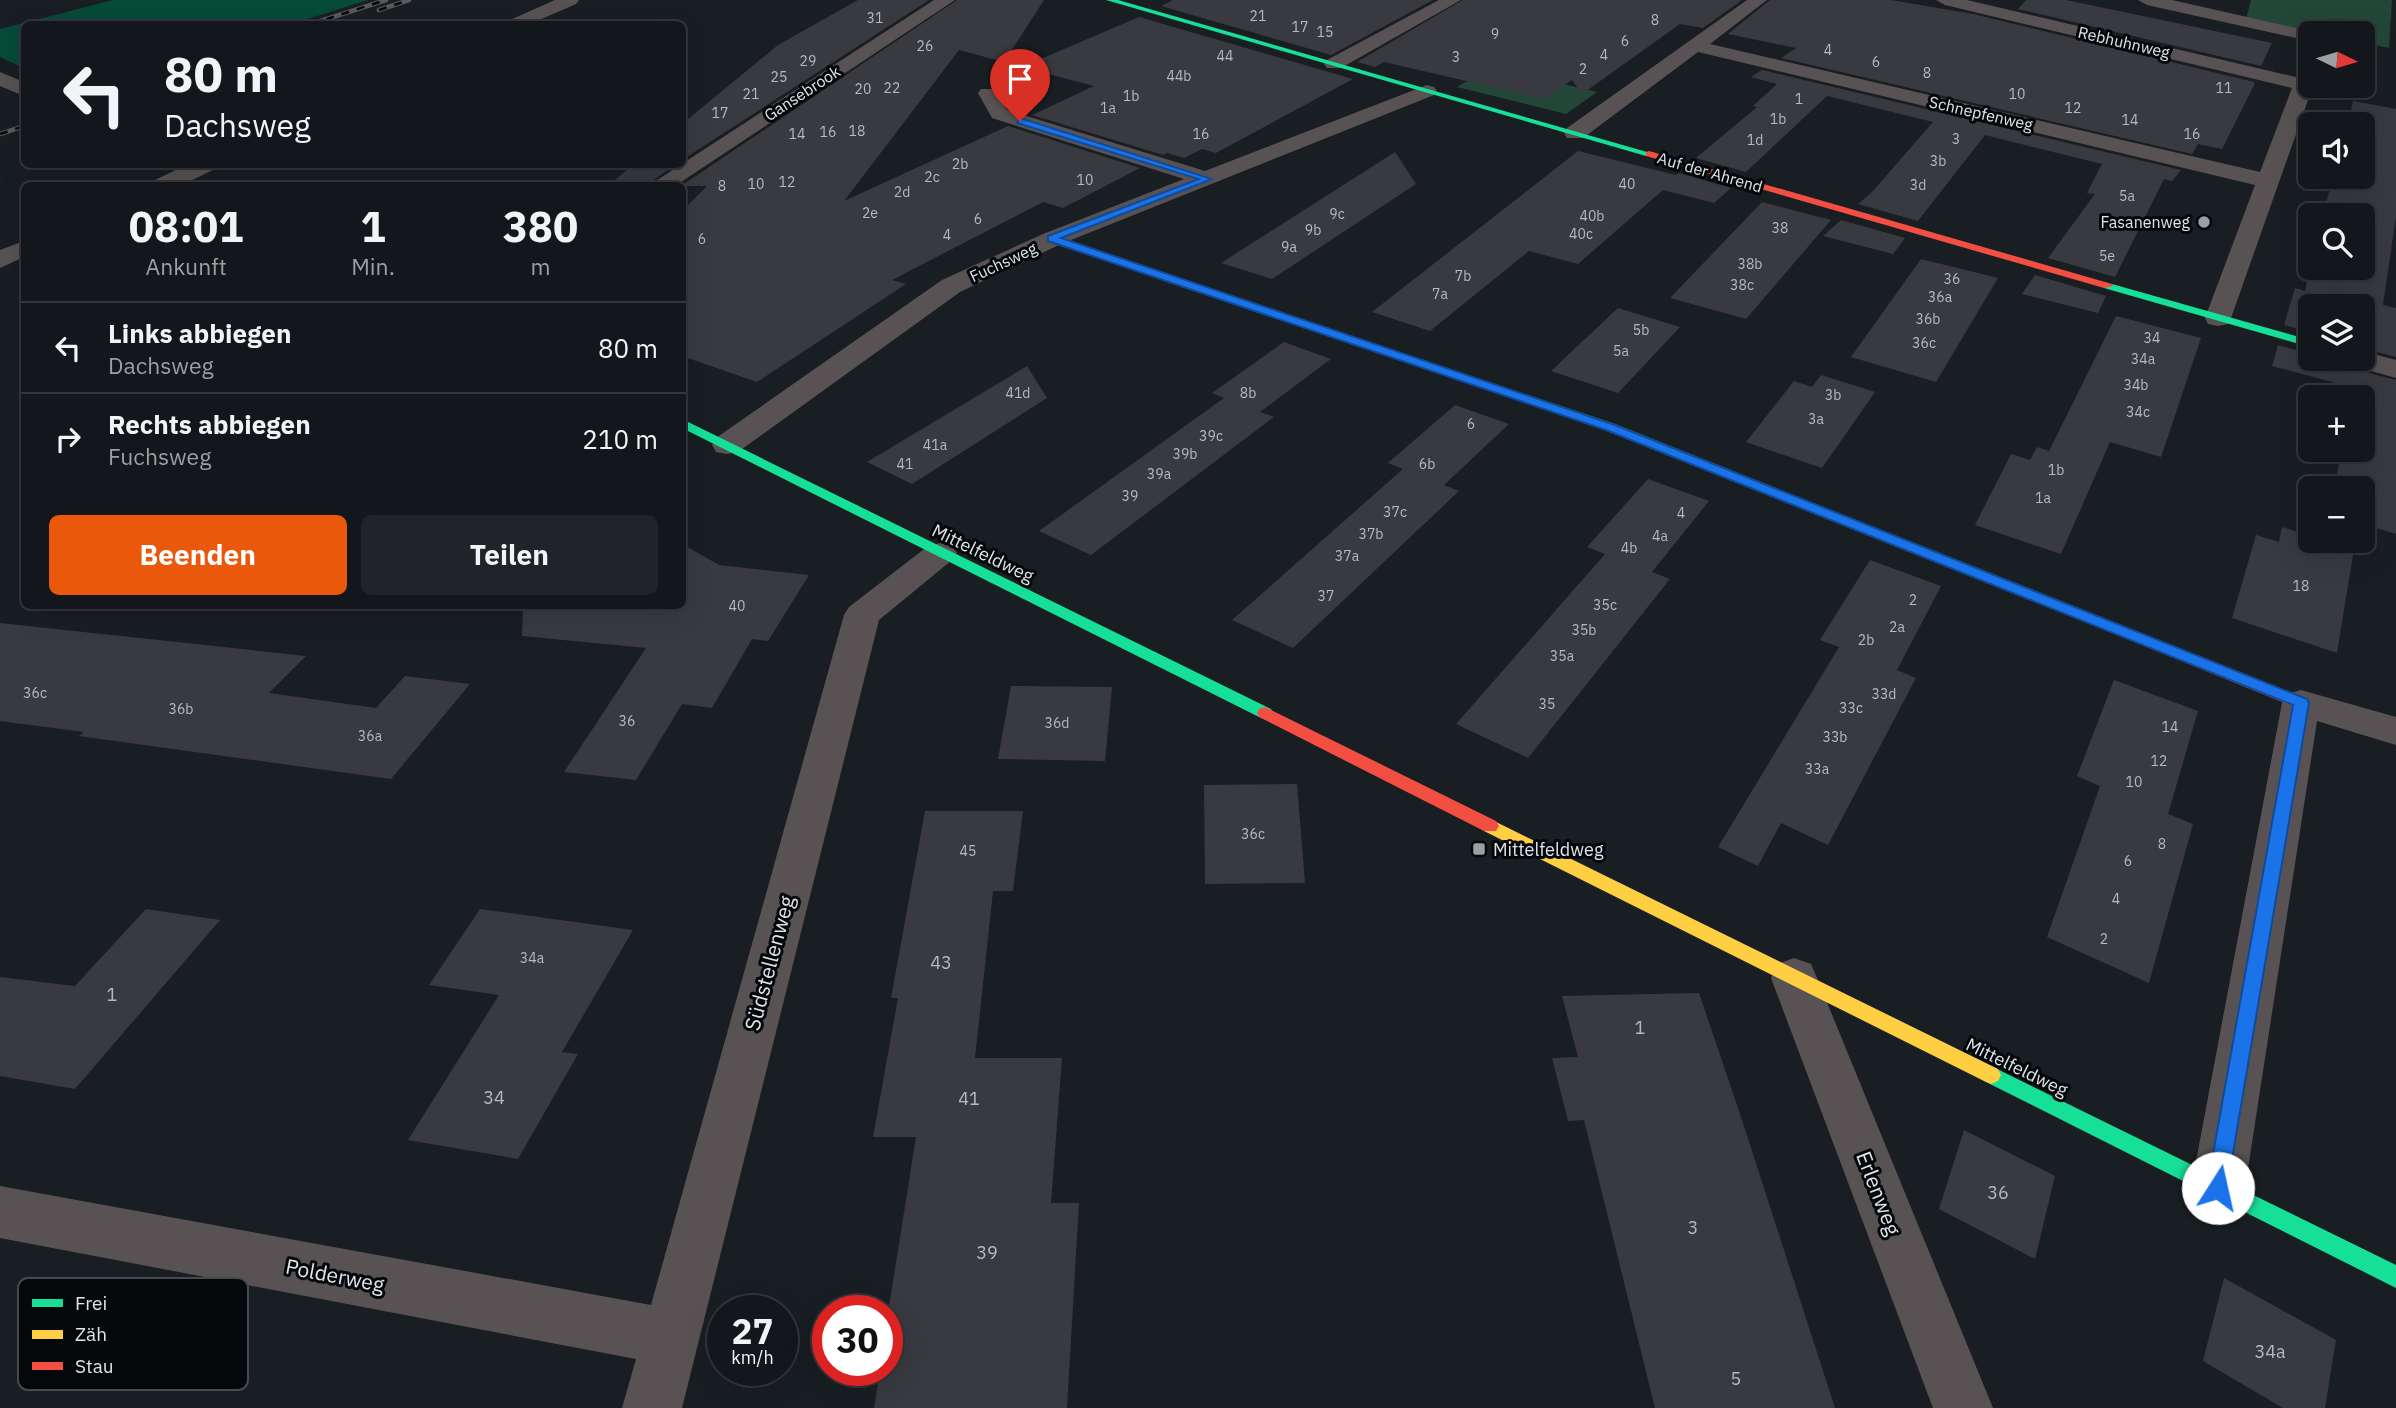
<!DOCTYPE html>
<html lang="de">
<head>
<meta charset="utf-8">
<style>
  :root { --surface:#13161a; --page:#202327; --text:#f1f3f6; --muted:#9d9fa2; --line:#323539; --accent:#ea580c }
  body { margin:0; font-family:"IBM Plex Sans",sans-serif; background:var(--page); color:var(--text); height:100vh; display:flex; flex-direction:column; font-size:26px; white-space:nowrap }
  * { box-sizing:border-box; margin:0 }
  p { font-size:23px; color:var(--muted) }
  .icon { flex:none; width:38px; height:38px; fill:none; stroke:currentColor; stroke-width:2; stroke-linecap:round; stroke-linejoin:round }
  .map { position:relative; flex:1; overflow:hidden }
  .details { position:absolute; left:21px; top:182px; width:665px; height:427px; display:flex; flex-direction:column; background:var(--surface); border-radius:10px; box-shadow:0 7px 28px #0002,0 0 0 2px var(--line) }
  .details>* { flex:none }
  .top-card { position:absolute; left:21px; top:21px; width:665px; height:147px; border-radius:10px; box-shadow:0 7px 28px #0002,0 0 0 2px var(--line); background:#13161a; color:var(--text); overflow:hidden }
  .needle { width:46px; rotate:95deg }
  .controls { position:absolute; left:2298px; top:21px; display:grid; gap:14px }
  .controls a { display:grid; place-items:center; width:77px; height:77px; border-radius:10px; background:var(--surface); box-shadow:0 7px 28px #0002,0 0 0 2px var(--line); font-size:35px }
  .speed { position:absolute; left:707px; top:1295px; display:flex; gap:14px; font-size:35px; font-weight:700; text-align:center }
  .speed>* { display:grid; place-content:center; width:91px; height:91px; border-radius:50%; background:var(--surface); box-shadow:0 7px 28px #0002,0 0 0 2px var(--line); line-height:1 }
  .speed small { font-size:18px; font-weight:400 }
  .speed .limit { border:10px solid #d22; background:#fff; color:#111 }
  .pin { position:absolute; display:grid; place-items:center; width:60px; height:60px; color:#fff; margin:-72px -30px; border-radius:50% 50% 50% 0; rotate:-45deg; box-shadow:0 0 7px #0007 }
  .pin .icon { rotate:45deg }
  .me { position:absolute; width:77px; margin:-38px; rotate:10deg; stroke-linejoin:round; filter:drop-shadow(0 0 5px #0008) }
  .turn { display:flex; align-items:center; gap:24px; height:147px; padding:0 28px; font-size:32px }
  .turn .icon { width:91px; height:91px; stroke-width:2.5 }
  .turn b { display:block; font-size:49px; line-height:60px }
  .eta { display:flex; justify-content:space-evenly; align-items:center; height:119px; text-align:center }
  .eta b { font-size:42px; font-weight:700; line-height:49px }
  .primary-button { display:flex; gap:14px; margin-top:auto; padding:14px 28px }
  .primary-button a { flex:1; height:80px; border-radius:10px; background:var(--accent); color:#fff; font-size:28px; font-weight:700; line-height:80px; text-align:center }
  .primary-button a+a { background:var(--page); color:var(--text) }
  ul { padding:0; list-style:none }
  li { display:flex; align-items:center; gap:21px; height:91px; padding:0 28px; border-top:2px solid var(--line) }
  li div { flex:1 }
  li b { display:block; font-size:26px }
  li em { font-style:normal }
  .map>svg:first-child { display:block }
</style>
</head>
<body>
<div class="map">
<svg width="2396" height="1408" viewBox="0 0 2396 1408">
  <rect width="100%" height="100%" fill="#191e23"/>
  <!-- green -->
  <g fill="#224738">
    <polygon points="2251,0 2392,0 2389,48 2363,43 2362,33 2316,33 2246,19"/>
    <polygon points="1491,67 1597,92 1566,114 1457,87"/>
  </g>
  <!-- forest -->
  <polygon fill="#064b37" points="113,0 368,0 292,24 24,24 24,68 0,57 0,29"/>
  <!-- building -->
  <g fill="#393a3f">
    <polygon points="858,0 929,0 682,160 682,124 778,45"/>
    <polygon points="957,0 1044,0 1004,62 959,50 844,201 1008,126 1140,168 1063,208 1043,202 892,280 906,284 757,382 682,356 682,211 707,186 681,186"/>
    <polygon points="1173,0 1433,0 1331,55 1161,6"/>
    <polygon points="1463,0 1742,0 1703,28 1680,24 1582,94 1572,80 1544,99 1384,62 1375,67 1357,62"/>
    <polygon points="1770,0 1891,0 1973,14 2254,82 2254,85 2222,149 2198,144 2192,154 1781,58 1796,48 1728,34"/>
    <polygon points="2026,0 2066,0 2272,43 2261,66 2018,9"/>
    <polygon points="1139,17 1353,79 1216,153 1202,149 1184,158 1167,153 1163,155 1032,115 1094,86 1022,67"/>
    <polygon points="1762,70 2181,170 2172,181 2164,179 2115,277 2048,258 2095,194 2087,193 2102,164 1985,135 1918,221 1858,204 1872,192 1933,122 1827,96 1746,172 1696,158 1757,107 1753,106 1777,84 1751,77"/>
    <polygon points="2353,101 2396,109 2396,216 2383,305 2396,308 2396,357 2362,348 2362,306 2310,306 2310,332 2284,325 2295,288 2305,291 2310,268 2362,268 2362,215 2323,215 2333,177 2362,177 2362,124 2348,124"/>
    <polygon points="1578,151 1676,175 1679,173 1731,188 1714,203 1663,190 1578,264 1529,251 1430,331 1372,312"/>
    <polygon points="1395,152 1416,184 1272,279 1221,263"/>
    <polygon points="634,164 676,164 645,186 608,186"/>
    <polygon points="1762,202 1831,220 1746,319 1670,298"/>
    <polygon points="1841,220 1905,238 1893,254 1823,236"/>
    <polygon points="1921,259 1998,278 1936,382 1851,357"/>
    <polygon points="2035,275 2106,296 2098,313 2022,294"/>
    <polygon points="1618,308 1680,327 1618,393 1551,371"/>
    <polygon points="2116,316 2201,338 2161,457 2110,442 2061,554 1975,525 2011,454 2030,460 2037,447 2049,451"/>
    <polygon points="1284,342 1331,359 1260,412 1274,417 1091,555 1039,531 1224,398 1212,393"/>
    <polygon points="2278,345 2310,354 2310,359 2343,359 2349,368 2396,380 2396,534 2362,524 2362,488 2335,488 2340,457 2320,452 2362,450 2362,397 2330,397 2333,382 2272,366"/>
    <polygon points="1027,366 1047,398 912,484 867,462"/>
    <polygon points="1821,375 1875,392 1822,468 1746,442 1794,381 1812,387"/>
    <polygon points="1455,405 1509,424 1444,485 1459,491 1293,648 1232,620 1403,469 1388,463"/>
    <polygon points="1648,479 1709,501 1652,572 1670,579 1528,758 1456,724 1605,554 1587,547"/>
    <polygon points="2282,527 2310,536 2310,541 2327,541 2354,549 2337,653 2232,618 2256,535 2279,542"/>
    <polygon points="682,544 719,565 809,575 768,641 752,639 712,708 682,704 636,780 564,772 646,648 522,636 523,606 682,606"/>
    <polygon points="1870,560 1941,586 1897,670 1916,678 1828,845 1781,823 1758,866 1718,847 1839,647 1820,640"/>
    <polygon points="0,623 306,656 269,693 376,708 405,676 470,684 391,779 79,736 84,732 0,721"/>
    <polygon points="2114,680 2198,711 2168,814 2193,824 2149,983 2047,937 2100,786 2077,776"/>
    <polygon points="1011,686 1112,687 1105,761 998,759"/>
    <polygon points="1297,784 1305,883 1205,884 1204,785"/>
    <polygon points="925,811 1023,811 1013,891 993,891 975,1058 1062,1058 1051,1203 1079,1203 1067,1408 874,1408 880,1370 887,1370 887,1319 916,1137 873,1137 898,998 891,998"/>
    <polygon points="146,909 220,920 75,1089 0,1076 0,977 75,986"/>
    <polygon points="480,909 633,930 562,1052 578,1054 518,1159 408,1140 499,995 429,985"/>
    <polygon points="1699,993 1741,1117 1835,1408 1655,1408 1584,1120 1568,1121 1552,1058 1578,1057 1562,996"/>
    <polygon points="1964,1130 2055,1176 2035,1259 1939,1209"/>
    <polygon points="2224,1278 2336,1340 2325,1408 2283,1408 2203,1361"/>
  </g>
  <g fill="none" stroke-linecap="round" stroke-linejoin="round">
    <!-- street -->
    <g fill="#595255" fill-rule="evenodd">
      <polygon points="555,0 579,0 576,4 530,24 507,24 510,20"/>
      <polygon points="934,0 955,0 675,186 648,186"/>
      <polygon points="1439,0 1461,0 1341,68 1327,68 1324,64 1327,60"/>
      <polygon points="1747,0 1767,0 1710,44 2260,172 2292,88 1945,5 1936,0 1967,0 2296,77 2303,62 2310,60 2310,86 2313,86 2231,318 2228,324 2218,326 2208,324 2205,318 2255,185 1698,52 1583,138 1567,138 1564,133 1567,128"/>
      <polygon points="2138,0 2172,0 2318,33 2310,33 2310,41 2147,5"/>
      <polygon points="0,72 24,82 24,96 0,86"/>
      <polygon points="1427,85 1434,87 1437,91 1434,95 1061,244 960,292 738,452 727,454 716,452 712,445 716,438 942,280 1043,234 1184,179 992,118 978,93 981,89 995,89 1007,110 1205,171"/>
      <polygon points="188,164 218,164 215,169 180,186 150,186 153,181"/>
      <polygon points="24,241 24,257 0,268 0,250"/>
      <polygon points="2362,351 2396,360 2396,378 2350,365 2346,359 2362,359"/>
      <polygon points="940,543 952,546 957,553 952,560 879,620 682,1408 622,1408 636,1359 0,1238 0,1186 651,1305 844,615 849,607 928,546"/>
      <polygon points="2301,690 2396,717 2396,745 2317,721 2245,1188 2237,1206 2218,1213 2199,1206 2191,1188 2282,703 2287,694"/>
      <polygon points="1794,958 1811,964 1817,978 1993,1408 1933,1408 1771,978 1777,964"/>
    </g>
    <!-- fast -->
    <g fill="#16e098" fill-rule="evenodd">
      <polygon points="1106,0 1118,0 1654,154 1646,156"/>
      <polygon points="2104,284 2112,284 2310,340 2310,347 2104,288"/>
      <polygon points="1315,327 1323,327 1615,424 1969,565 1971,568 1964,572 1959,571 1607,430 1315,331"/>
      <polygon points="682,419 1271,709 1273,713 1265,719 1259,717 682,428"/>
      <polygon points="1991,1066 2396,1265 2396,1288 1984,1081 1981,1075 1984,1069"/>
    </g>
    <!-- slow -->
    <g fill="#ffcf43" fill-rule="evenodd">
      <polygon points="1048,237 1056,237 1325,329 1315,331 1048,241"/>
      <polygon points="1490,819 1998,1069 2001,1075 1998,1081 1991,1084 1984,1081 1484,831 1481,826 1484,821"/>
    </g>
    <!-- jam -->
    <g fill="#f24e42" fill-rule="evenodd">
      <polygon points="1649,151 2112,284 2113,286 2104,288 1646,156 1646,152"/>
      <polygon points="1964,564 2307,699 2309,703 2307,707 2295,707 1959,571 1957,568"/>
      <polygon points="1265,707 1496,821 1499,826 1496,831 1484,831 1259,717 1257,713 1259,709"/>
    </g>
    <defs>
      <g id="rail">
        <polyline points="379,10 409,0"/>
        <polyline points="311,24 386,0"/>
        <polyline points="0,134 24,126"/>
      </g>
    </defs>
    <!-- rail casing -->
    <use href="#rail" stroke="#5a5a5c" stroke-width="4.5"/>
    <!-- rail -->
    <use href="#rail" stroke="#05080b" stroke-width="2.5" stroke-dasharray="8" stroke-linecap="butt"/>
  </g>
  <!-- route -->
  <polygon fill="#1a73e8" stroke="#114b97" stroke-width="2" points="1020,118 1212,179 1061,238 1615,425 2307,699 2309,703 2226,1195 2218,1199 2210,1195 2207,1188 2293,705 1606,430 1048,241 1048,236 1199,179 1017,123"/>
  <!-- markers -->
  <g fill="#9a9fa4" stroke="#05080b" stroke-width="2.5">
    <circle cx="2204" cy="222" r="7"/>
    <rect x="1472" y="842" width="14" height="14" rx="3.5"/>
  </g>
  <g text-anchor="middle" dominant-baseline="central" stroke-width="6" stroke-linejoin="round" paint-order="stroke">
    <!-- number labels -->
    <g font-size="14" fill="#b6babf">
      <text x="1258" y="16">21</text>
      <text x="875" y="18">31</text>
      <text x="1655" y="20">8</text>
      <text x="1300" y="27">17</text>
      <text x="1325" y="32">15</text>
      <text x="1495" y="34">9</text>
      <text x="1625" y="41">6</text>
      <text x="925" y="46">26</text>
      <text x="1828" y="50">4</text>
      <text x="1604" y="55">4</text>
      <text x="1225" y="56">44</text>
      <text x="1456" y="57">3</text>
      <text x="808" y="61">29</text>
      <text x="1876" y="62">6</text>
      <text x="1583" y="69">2</text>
      <text x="1927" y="73">8</text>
      <text x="1179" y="76">44b</text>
      <text x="779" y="77">25</text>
      <text x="892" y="88">22</text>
      <text x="2224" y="88">11</text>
      <text x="863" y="89">20</text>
      <text x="751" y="94">21</text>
      <text x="2017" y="94">10</text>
      <text x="1131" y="96">1b</text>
      <text x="1799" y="99">1</text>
      <text x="1108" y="108">1a</text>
      <text x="2073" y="108">12</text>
      <text x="720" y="113">17</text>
      <text x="1778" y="119">1b</text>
      <text x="2130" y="120">14</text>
      <text x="857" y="131">18</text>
      <text x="828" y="132">16</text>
      <text x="797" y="134">14</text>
      <text x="1201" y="134">16</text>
      <text x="2192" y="134">16</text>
      <text x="1956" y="139">3</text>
      <text x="1755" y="140">1d</text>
      <text x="1938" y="161">3b</text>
      <text x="960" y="164">2b</text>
      <text x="932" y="177">2c</text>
      <text x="1085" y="180">10</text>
      <text x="787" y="182">12</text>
      <text x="756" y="184">10</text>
      <text x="1627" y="184">40</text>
      <text x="1918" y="185">3d</text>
      <text x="722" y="186">8</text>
      <text x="902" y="192">2d</text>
      <text x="2127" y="196">5a</text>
      <text x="870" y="213">2e</text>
      <text x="1337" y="214">9c</text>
      <text x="1592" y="216">40b</text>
      <text x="978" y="219">6</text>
      <text x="1780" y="228">38</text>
      <text x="1313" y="230">9b</text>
      <text x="1581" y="234">40c</text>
      <text x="947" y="235">4</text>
      <text x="702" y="239">6</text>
      <text x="1289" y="247">9a</text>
      <text x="2107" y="256">5e</text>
      <text x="1750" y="264">38b</text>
      <text x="1463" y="276">7b</text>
      <text x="1952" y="279">36</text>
      <text x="1742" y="285">38c</text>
      <text x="1440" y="294">7a</text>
      <text x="1940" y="297">36a</text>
      <text x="1928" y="319">36b</text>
      <text x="1641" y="330">5b</text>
      <text x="2152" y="338">34</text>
      <text x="1924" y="343">36c</text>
      <text x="1621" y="351">5a</text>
      <text x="2143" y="359">34a</text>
      <text x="2136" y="385">34b</text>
      <text x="1018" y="393">41d</text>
      <text x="1248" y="393">8b</text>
      <text x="1833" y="395">3b</text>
      <text x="2138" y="412">34c</text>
      <text x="1816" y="419">3a</text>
      <text x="1471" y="424">6</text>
      <text x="1211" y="436">39c</text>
      <text x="935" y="445">41a</text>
      <text x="1185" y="454">39b</text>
      <text x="905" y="464">41</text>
      <text x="1427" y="464">6b</text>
      <text x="2056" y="470">1b</text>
      <text x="1159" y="474">39a</text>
      <text x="1130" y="496">39</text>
      <text x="2043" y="498">1a</text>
      <text x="1395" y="512">37c</text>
      <text x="1681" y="513">4</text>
      <text x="1371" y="534">37b</text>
      <text x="1660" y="536">4a</text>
      <text x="1629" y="548">4b</text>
      <text x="1347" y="556">37a</text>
      <text x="2301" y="586">18</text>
      <text x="1326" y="596">37</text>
      <text x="1913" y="600">2</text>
      <text x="1605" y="605">35c</text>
      <text x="737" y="606">40</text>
      <text x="1897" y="627">2a</text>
      <text x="1584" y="630">35b</text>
      <text x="1866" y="640">2b</text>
      <text x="1562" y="656">35a</text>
      <text x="35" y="693">36c</text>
      <text x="1884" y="694">33d</text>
      <text x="1547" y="704">35</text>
      <text x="1851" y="708">33c</text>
      <text x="181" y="709">36b</text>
      <text x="627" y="721">36</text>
      <text x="1057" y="723">36d</text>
      <text x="2170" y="727">14</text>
      <text x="370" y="736">36a</text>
      <text x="1835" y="737">33b</text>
      <text x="2159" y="761">12</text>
      <text x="1817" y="769">33a</text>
      <text x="2134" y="782">10</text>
      <text x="1253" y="834">36c</text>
      <text x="2162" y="844">8</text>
      <text x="968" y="851">45</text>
      <text x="2128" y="861">6</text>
      <text x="2116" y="899">4</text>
      <text x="2104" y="939">2</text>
      <text x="532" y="958">34a</text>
    </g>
    <!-- far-street labels -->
    <g font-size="16" fill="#dfe5ea" stroke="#05080b">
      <text transform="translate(2124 42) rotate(13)">Rebhuhnweg</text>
      <text transform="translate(802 93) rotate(-33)">Gansebrook</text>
      <text transform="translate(1981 113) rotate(13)">Schnepfenweg</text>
      <text transform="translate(1710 172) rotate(16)">Auf der Ahrend</text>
      <text transform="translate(1003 262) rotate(-25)">Fuchsweg</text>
    </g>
    <!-- far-poi labels -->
    <g font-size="16" fill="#dfe5ea" stroke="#05080b" text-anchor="end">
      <text x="2190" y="222">Fasanenweg</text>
    </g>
    <!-- street labels -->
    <g font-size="18" fill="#dfe5ea" stroke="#05080b">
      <text transform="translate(983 553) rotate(26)">Mittelfeldweg</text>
      <text transform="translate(2017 1067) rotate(26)">Mittelfeldweg</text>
    </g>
    <!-- poi labels -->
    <g font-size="18" fill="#dfe5ea" stroke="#05080b" text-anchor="start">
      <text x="1493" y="849">Mittelfeldweg</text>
    </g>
    <!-- near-number labels -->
    <g font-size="18" fill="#b6babf">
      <text x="941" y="962">43</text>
      <text x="112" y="994">1</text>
      <text x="1640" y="1027">1</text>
      <text x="494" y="1097">34</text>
      <text x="969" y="1098">41</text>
      <text x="1998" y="1192">36</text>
      <text x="1693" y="1227">3</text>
      <text x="987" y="1252">39</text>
      <text x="2270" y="1351">34a</text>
      <text x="1736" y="1378">5</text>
    </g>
    <!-- near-street labels -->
    <g font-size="21" fill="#dfe5ea" stroke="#05080b">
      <text transform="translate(769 963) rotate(-75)">Südstellenweg</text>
      <text transform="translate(1879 1193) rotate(69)">Erlenweg</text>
      <text transform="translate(335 1275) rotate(11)">Polderweg</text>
    </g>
  </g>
  <!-- legend -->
  <rect x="18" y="1278" width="230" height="112" rx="10" fill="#05080b" stroke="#464a4e" stroke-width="2"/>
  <rect x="32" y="1299" width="31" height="8" fill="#16e098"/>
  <rect x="32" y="1330" width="31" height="9" fill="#ffcf43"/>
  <rect x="32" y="1362" width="31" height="8" fill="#f24e42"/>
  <g font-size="19" fill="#dfe5ea">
    <text x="75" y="1310">Frei</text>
    <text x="75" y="1341">Zäh</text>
    <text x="75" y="1373">Stau</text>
  </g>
</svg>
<div class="controls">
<a><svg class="needle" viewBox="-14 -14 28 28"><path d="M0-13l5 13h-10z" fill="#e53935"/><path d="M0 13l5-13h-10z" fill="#9d9fa2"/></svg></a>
<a><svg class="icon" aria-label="sound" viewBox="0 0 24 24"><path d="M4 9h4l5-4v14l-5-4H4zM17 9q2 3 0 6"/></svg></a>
<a><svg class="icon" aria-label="search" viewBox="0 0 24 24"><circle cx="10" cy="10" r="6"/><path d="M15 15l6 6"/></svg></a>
<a><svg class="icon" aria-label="layers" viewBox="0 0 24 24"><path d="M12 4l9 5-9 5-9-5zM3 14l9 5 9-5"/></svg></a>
<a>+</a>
<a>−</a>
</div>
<div class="speed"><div>27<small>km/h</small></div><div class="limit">30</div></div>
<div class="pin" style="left:1020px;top:121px;background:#d93025"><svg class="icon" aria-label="arrive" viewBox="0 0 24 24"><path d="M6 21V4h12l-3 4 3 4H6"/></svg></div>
<svg class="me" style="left:2218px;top:1188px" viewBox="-20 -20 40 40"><circle r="19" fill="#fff"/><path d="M0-13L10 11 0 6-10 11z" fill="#1a73e8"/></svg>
<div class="top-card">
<div class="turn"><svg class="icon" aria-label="left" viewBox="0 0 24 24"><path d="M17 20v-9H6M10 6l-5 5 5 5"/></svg><div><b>80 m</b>Dachsweg</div></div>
</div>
<section class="details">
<div class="eta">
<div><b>08:01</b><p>Ankunft</p></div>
<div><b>1</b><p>Min.</p></div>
<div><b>380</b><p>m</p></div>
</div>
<ul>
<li><svg class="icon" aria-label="left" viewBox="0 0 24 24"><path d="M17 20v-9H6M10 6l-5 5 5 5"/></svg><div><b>Links abbiegen</b><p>Dachsweg</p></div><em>80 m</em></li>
<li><svg class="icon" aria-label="right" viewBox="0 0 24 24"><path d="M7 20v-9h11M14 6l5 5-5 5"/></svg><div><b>Rechts abbiegen</b><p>Fuchsweg</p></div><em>210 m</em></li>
</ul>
<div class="primary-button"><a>Beenden</a><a>Teilen</a></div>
</section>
</div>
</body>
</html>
